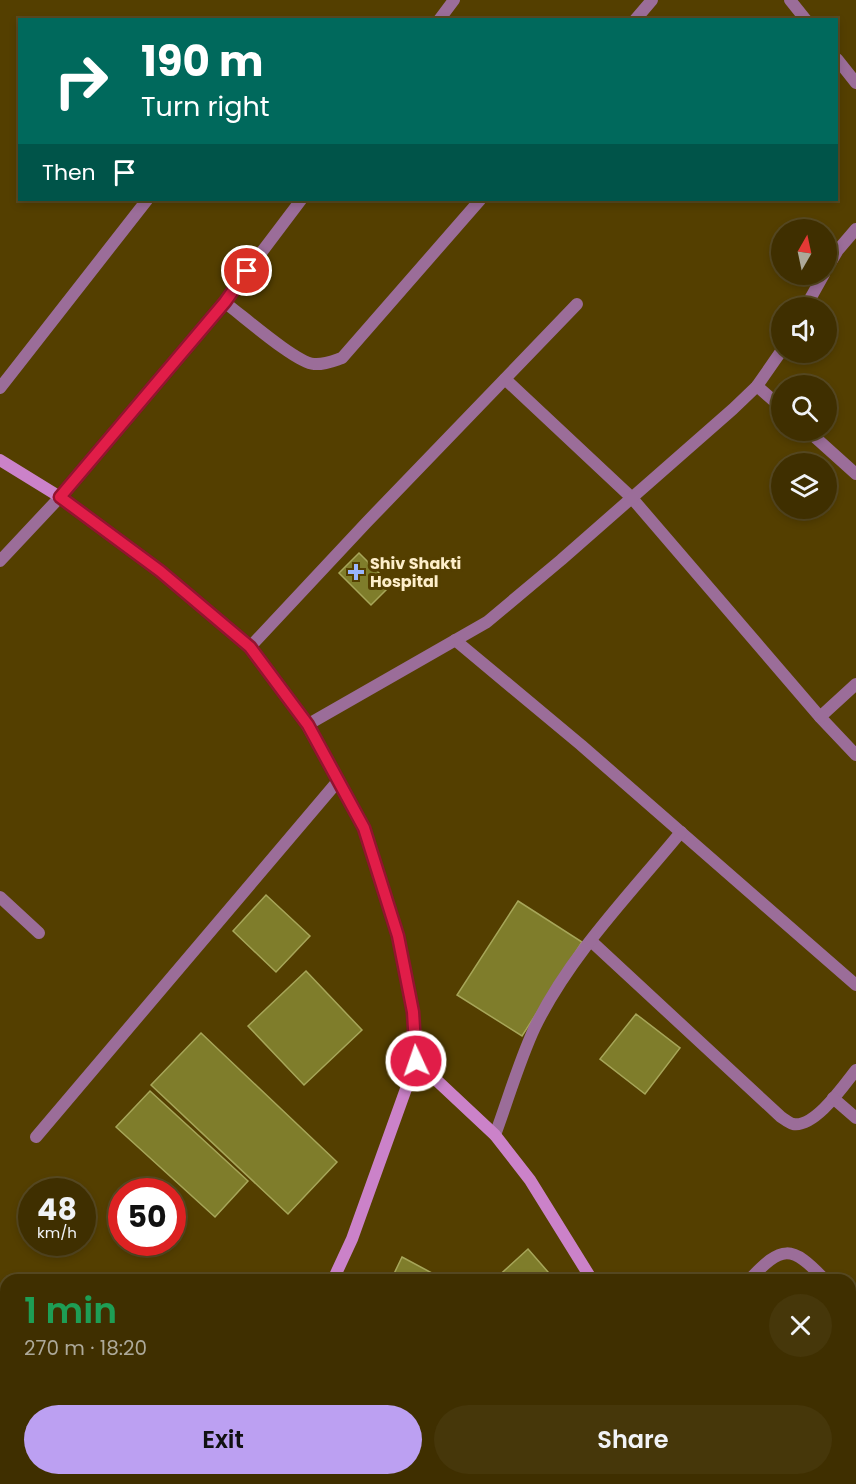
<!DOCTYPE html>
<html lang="en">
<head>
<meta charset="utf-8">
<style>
  :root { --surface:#3f2f00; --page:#46370a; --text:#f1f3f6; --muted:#ada999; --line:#584a22; --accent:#bca0f2 }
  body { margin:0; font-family:Poppins,sans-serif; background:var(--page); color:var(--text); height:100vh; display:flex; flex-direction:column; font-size:22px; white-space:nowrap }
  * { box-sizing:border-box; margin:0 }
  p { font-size:20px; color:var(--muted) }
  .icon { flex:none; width:33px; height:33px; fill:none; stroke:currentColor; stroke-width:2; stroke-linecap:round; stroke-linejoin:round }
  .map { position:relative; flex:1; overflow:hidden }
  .details { position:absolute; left:0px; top:1274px; width:856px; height:212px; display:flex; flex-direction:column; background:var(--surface); border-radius:18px 18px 0 0; box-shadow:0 3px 9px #0003,0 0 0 2px var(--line) }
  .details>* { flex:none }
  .banner { position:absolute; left:18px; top:18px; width:820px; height:183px; border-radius:0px; box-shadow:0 3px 9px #0003,0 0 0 2px var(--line); background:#00695c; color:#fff; overflow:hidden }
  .needle { width:39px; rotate:9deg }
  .buttons { position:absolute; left:771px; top:219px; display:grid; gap:12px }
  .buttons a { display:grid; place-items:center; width:66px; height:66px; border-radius:50%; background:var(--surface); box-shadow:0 3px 9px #0003,0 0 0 2px var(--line); font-size:30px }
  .speed { position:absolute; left:18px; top:1178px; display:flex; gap:12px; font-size:30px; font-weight:700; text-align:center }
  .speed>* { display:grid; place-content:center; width:78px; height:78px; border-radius:50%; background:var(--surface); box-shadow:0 3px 9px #0003,0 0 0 2px var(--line); line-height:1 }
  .speed small { font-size:15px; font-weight:400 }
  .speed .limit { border:9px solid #d22; background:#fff; color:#111 }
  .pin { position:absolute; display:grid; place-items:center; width:51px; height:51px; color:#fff; margin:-26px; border:3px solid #fff; border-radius:50%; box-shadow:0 2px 6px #0007 }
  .me { position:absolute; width:66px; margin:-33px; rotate:357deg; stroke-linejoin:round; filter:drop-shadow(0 0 4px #0008) }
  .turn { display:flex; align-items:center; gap:21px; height:126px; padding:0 24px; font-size:27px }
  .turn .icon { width:78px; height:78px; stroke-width:2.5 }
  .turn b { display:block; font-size:42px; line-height:51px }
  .then { display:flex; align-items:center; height:57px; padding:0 24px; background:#0003; gap:12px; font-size:22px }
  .round { display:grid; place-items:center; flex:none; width:63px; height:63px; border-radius:32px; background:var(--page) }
  .headline { display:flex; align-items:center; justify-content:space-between; height:102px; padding:0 24px }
  h1 { font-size:36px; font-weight:600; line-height:45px; color:#1e9e55 }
  .button { display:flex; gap:12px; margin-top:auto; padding:12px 24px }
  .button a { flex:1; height:69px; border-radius:36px; background:var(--accent); color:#111; font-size:24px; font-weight:600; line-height:69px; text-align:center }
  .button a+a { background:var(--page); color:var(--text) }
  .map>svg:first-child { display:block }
</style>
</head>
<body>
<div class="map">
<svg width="856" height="1484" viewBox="0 0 856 1484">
  <rect width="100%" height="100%" fill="#543f00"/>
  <!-- building -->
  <g fill="#7f7d2b" stroke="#a7a659" stroke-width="1.5">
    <polygon points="359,553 391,585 371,605 339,573"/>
    <polygon points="266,895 310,936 276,972 233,931"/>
    <polygon points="518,901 582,942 522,1036 457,995"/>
    <polygon points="306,971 362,1030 304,1085 248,1026"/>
    <polygon points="636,1014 680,1048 645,1094 600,1059"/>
    <polygon points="201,1033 337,1162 288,1214 151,1085"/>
    <polygon points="150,1091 248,1181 215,1217 116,1127"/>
    <polygon points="528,1249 555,1280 494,1280"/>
    <polygon points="402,1257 445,1280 391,1280"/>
    <polygon points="0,1464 6,1469 6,1479 10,1479 6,1484 0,1484"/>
    <polygon points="385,1479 463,1479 459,1484 381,1484"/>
  </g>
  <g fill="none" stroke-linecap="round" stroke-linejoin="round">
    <!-- street -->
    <g stroke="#9b6d99" stroke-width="12">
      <polyline points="790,0 806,20"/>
      <polyline points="439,20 454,0"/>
      <polyline points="635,20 652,0"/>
      <polyline points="837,59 856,83"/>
      <polyline points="826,270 838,250 856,229"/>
      <path d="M224,302C242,315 296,363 314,364C324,365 333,361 342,358L480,200"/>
      <polyline points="805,308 824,274"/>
      <polyline points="505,379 631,497 820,717 856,755"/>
      <polyline points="757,386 782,408"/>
      <polyline points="0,388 147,200"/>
      <polyline points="807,430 856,474"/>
      <polyline points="0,561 60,497 224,302 301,200"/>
      <polyline points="455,640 581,745 856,985"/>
      <polyline points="250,647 366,523 577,304"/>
      <polyline points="820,717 856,684"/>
      <polyline points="307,725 487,622 561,560 733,409 757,386 782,350"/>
      <polyline points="0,897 39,933"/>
      <path d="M591,941L781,1117C784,1119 789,1123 793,1124C815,1128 844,1085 856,1070"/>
      <polyline points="833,1098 856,1118"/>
      <path d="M495,1135C508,1100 519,1061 535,1027C570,955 630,894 681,832"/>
      <polyline points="36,1137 338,781"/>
      <path d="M749,1280C782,1245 791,1244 825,1280"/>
      <polyline points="850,1307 856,1313"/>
      <polyline points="615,1484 619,1479"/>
      <polyline points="745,1484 749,1479"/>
    </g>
    <!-- secondary -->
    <g stroke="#cb82c9" stroke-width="12">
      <polyline points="0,460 60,497 160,571 250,647 307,725 364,828 398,936 413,1012 416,1061 352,1239 333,1280"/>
      <polyline points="416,1061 495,1135 530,1180 592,1280"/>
      <polyline points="755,1479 760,1484"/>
      <polyline points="228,1484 230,1479"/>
    </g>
  </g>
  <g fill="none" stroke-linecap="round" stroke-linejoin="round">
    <defs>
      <polyline id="route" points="247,271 225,302 60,497 160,571 250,647 308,725 364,828 398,936 413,1012 416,1061"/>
    </defs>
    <!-- route casing -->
    <use href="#route" stroke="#92132f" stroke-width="15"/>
    <!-- route -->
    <use href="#route" stroke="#e11d48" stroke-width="10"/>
  </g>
  <!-- markers -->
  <path fill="#99b5fd" stroke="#543f00" stroke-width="2" d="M353 563h6v6h6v6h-6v6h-6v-6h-6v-6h6z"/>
  <g text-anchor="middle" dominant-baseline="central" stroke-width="6" stroke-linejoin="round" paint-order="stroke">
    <!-- poi labels -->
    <g font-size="16" font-weight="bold" fill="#fdeeca" stroke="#543f00" text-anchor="start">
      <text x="370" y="563">Shiv Shakti<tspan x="370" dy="18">Hospital</tspan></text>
    </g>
  </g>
</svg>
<div class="buttons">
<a><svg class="needle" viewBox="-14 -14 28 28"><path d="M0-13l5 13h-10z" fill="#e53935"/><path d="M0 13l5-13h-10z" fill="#ada999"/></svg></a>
<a><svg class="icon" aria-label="sound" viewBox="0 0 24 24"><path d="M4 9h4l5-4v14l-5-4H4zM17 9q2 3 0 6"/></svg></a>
<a><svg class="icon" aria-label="search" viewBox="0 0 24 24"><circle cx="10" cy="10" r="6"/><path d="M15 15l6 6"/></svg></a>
<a><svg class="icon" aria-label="layers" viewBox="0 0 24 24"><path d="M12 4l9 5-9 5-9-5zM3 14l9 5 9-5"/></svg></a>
</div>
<div class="speed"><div>48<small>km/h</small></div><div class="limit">50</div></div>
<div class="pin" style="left:247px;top:271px;background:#d93025"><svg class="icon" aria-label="arrive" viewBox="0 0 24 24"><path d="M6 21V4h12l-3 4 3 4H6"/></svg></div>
<svg class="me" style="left:416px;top:1061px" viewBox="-20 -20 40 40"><circle r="17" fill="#e11d48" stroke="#fff" stroke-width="3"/><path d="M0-11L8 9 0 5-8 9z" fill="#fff"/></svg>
<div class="banner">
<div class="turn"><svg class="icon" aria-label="right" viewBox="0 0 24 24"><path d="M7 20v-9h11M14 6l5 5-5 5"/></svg><div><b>190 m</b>Turn right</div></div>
<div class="then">Then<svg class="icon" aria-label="arrive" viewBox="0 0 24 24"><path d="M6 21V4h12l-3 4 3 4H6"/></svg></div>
</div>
<section class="details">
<div class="headline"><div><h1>1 min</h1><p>270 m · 18:20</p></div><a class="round"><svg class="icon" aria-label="close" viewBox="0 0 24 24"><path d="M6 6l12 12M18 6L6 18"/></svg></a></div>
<div class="button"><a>Exit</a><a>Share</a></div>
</section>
</div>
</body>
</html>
